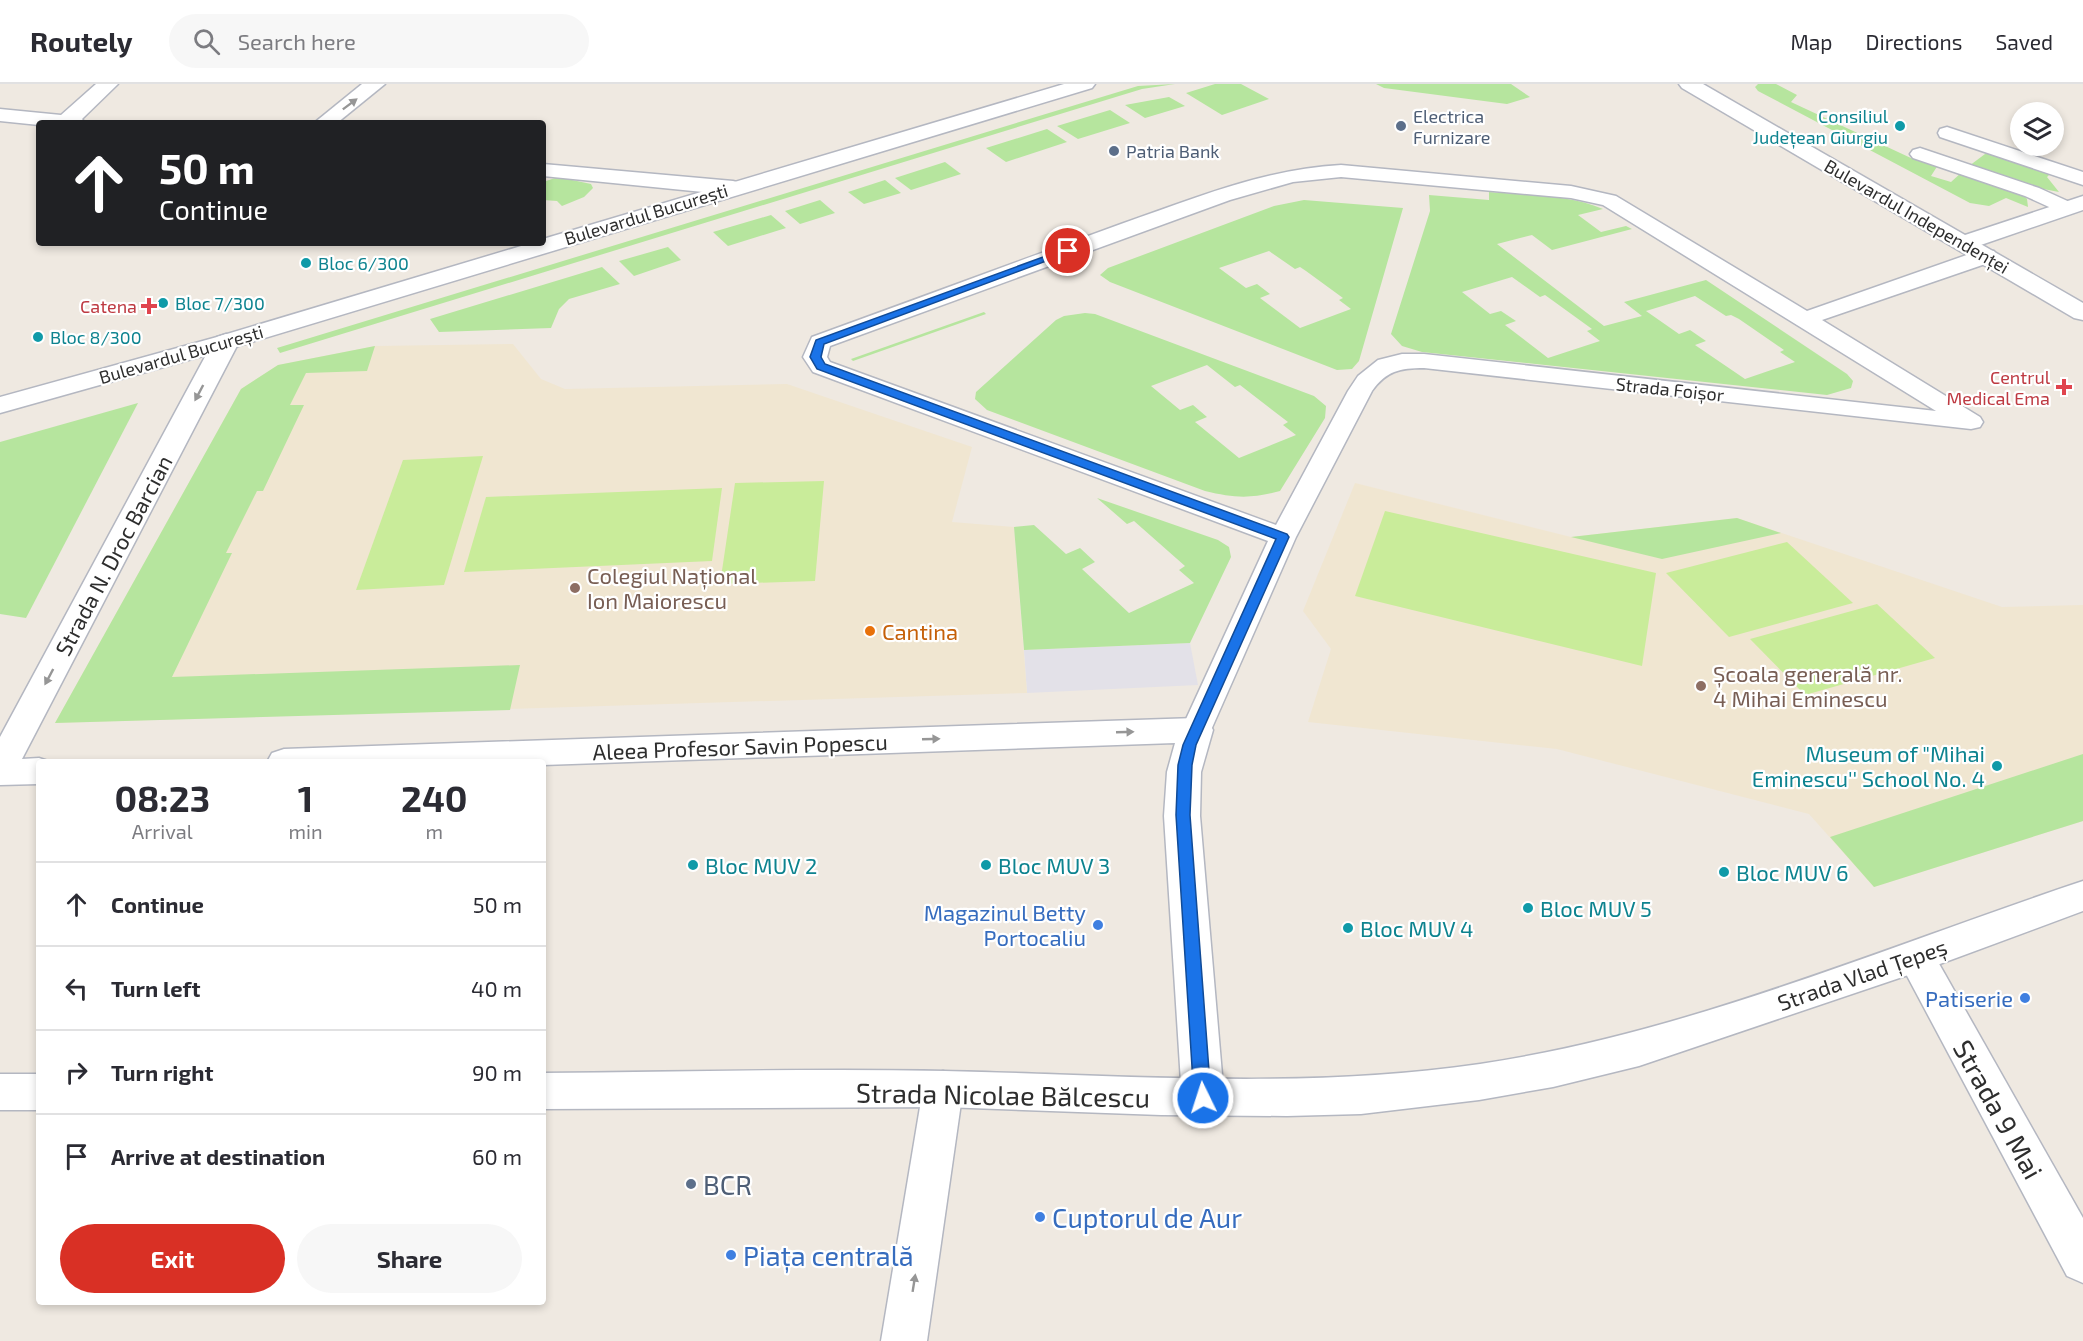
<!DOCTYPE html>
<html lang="en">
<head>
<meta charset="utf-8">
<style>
  :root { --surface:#fff; --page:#f7f7f7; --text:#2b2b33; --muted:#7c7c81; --line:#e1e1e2; --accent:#d93025 }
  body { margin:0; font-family:"Exo 2",sans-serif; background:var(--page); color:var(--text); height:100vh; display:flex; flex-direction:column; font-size:22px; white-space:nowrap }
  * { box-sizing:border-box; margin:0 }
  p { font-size:20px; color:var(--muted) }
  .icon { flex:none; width:33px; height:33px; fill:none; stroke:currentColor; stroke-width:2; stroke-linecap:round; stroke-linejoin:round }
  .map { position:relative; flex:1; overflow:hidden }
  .sheet { position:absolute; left:36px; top:675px; width:510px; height:546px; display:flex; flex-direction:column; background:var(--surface); border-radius:6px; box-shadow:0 3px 9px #0003 }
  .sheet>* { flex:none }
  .guide { position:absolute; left:36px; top:36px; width:510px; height:126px; border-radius:6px; box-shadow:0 3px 9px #0003; background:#202124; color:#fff; overflow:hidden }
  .buttons { position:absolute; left:2010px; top:18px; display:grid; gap:12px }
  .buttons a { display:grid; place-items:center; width:54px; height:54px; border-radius:50%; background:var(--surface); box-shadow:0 3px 9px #0003; font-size:30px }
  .pin { position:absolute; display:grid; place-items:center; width:51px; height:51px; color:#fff; margin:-26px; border:3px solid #fff; border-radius:50%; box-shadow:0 2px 6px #0007 }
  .me { position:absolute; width:66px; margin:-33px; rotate:356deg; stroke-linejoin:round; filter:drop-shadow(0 0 4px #0008) }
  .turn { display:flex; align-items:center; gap:21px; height:126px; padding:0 24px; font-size:27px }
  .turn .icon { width:78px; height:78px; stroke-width:2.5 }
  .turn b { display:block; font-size:42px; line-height:51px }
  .eta { display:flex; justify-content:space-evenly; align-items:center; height:102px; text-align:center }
  .eta b { font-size:36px; font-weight:700; line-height:42px }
  .primary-button { display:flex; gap:12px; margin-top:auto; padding:12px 24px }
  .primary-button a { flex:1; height:69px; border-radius:36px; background:var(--accent); color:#fff; font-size:24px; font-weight:700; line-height:69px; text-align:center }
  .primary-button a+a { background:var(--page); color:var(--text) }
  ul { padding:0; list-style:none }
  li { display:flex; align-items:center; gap:18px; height:84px; padding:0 24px; border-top:2px solid var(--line) }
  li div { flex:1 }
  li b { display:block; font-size:22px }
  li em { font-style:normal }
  header { display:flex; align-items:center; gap:36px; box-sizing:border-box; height:84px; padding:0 30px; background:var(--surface); border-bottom:2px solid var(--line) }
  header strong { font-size:28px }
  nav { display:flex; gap:33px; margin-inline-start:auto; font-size:21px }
  .search { width:420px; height:54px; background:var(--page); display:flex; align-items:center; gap:15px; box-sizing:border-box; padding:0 21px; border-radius:33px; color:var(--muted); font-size:22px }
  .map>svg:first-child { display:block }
</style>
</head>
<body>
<header>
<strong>Routely</strong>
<div class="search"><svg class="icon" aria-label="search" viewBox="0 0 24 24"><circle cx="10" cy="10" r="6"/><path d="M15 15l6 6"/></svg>Search here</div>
<nav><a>Map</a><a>Directions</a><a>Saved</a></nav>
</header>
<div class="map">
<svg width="2083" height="1257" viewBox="0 0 2083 1257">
  <rect width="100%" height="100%" fill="#efe9e1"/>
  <!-- industrial -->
  <polygon fill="#e3e1e8" points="1190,559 1198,601 1027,609 1024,566"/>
  <!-- education -->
  <g fill="#f0e6d1">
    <polygon points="513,260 541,295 565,305 787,300 972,363 952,438 1014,443 1027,609 55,639 241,305 278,281 375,262"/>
    <polygon points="1355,399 1571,453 1737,434 2002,523 2083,521 2083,737 1874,803 1809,730 1557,665 1308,638 1331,565 1303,527"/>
  </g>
  <!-- green -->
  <g fill="#b6e59e" fill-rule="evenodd">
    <polygon points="1175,0 1142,5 280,269 277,264 1138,2"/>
    <polygon points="1215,0 1241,0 1269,15 1222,31 1186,9"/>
    <polygon points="1376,0 1511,0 1530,13 1507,20 1384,4"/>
    <polygon points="1758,0 1776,0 1797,11 1791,18 1913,75 1917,73 1938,81 1931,92 1951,98 1962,88 2023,110 2027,115 2028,123 2006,114 1989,122 1970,119 1758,7 1755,3"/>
    <polygon points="1169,13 1185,22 1145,34 1125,21"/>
    <polygon points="1110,26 1130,39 1078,55 1057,42"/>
    <polygon points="1047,45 1067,58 1006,78 986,64"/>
    <polygon points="1985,70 1992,70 2053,87 2047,93 2059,108 2038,104 1969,82"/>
    <polygon points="945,78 961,90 911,106 895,94"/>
    <polygon points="558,93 591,100 593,104 584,113 562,122 557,117 543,116 543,98"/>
    <polygon points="885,96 901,109 864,120 848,108"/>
    <path d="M1489,108C1526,111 1568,110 1603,125L1578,131L1601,148L1626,142L1632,145L1552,166L1532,151L1497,160L1604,242L1642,232L1624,218L1706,196L1847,290L1853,297L1851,304L1827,311L1422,268L1402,262L1391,250L1430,127L1429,111L1489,116ZM1512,193L1540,213L1545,211L1592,245L1587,247L1600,257L1548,274L1505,241L1516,237L1501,227L1490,230L1462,208ZM1695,212L1726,232L1731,231L1739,235L1784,266L1780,268L1795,278L1745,295L1695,261L1706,257L1690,246L1679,250L1646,227Z"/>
    <polygon points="820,116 835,129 800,140 785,127"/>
    <path d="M1304,116L1403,124L1359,277L1352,285L1337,286L1110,198L1100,191L1108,184L1274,122ZM1269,167L1295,185L1300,183L1306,187L1343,214L1339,216L1351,225L1300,244L1260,214L1270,210L1257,200L1246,204L1219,184Z"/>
    <polygon points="771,131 786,144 728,162 713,148"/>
    <polygon points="668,163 681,176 634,192 619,177"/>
    <polygon points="602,183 620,200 569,215 559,225 551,244 439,248 430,235"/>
    <polygon points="984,228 986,230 853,277 851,275"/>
    <path d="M1085,229L1095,230L1314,312L1326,322L1325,334L1280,407C1251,415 1234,414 1205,407L987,326L975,315L976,308L1056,236L1064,232ZM1207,281L1235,303L1240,301L1288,338L1283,341L1296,351L1239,374L1195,338L1207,333L1193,321L1180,326L1151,302Z"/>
    <polygon points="375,262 367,287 306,289 290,321 304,321 263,407 257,407 226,469 232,469 172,593 520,581 510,626 55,639 241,305 278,281"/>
    <polygon points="138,319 26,534 0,530 0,358"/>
    <polygon points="1097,414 1218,456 1229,463 1231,473 1190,559 1024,566 1014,443 1034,441 1066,470 1080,464 1095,478 1082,485 1129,529 1194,499 1179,486 1185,482 1134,437 1127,440"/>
    <polygon points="1737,434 1781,449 1662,475 1571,453"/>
    <polygon points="2083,670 2083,737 1874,803 1830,753"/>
  </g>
  <!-- pitch -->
  <g fill="#c9ec9a">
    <polygon points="483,372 444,501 356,506 403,376"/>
    <polygon points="824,397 815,497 720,500 735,399"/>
    <polygon points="722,404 712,477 464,488 486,413"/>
    <polygon points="1385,427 1656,489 1642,582 1355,512"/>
    <polygon points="1787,458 1853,519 1729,553 1666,489"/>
    <polygon points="1877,520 1935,574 1805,611 1750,555"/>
  </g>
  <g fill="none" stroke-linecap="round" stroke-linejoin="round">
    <defs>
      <g id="service">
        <polygon points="1947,43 2083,88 2083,101 1940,53 1938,49 1940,45"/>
        <polygon points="1920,64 2039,104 2074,120 2077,124 2074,128 2060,128 2025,112 1913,74 1910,70 1913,66"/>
        <path d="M1341,81L1571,102L1616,112L1807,227L1978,167L1986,166L1994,167L1997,172L1994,177L1822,236L1980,333L1983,338L1980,343L1971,345L1424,284C1400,284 1386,287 1372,307L1296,453L1211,646L1207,654L1196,657L1185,654L1181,646L1268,457L813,288L803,273L812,253C915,216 1018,177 1121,140C1193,115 1264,85 1341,81ZM1341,93L1571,114L1603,121L1936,327L1424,270H1402L1378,276L1358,292L1348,307L1276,441L830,278L827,273L830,262L1230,116L1293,98Z"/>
      </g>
      <g id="minor">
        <polygon points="96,0 118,0 82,35 85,39 39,39 39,41 0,37 0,25 61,31"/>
        <polygon points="362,0 385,0 337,39 314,39"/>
        <polygon points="543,80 733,97 741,99 744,104 741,109 733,111 543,92"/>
        <polygon points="2083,112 2083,126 1972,164 1964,166 1956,164 1952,159 1956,154"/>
        <polygon points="226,250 235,253 239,258 22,675 39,674 51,678 39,678 39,700 0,701 0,653 213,258 217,253"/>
        <polygon points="1196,634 1208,637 1213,646 1201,688 1200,732 1224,1014 1218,1027 1203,1032 1188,1027 1182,1014 1164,732 1167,688 1175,659 543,681 543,678 267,678 272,669 284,665"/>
        <polygon points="1916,857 1929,862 2083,1134 2083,1199 2067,1192 1897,873 1903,862"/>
        <polygon points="943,987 957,992 963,1005 927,1257 881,1257 923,1005 929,992"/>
      </g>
      <g id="tertiary">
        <polygon points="1679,0 1703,0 2083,219 2083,236 2074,234 1682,4"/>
        <path d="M2083,797V827L1929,884L1639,982L1553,1003L1479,1016L1361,1030L1287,1032L1161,1031L943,1023L543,1025V989C677,988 811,984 945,987C1125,991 1302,1006 1480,980C1688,949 1885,863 2083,797Z"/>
        <rect x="0" y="990" width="39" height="36"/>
      </g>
      <polygon id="secondary" points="1064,0 1095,0 1092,4 235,263 0,329 0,313 217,253 531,159 543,159 543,155"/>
    </defs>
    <!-- service casing -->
    <use href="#service" stroke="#b4b7c1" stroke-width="3"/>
    <!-- minor casing -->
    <use href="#minor" stroke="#b4b7c1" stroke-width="3"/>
    <!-- tertiary casing -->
    <use href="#tertiary" stroke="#b4b7c1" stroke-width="3"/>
    <!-- secondary casing -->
    <use href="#secondary" stroke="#b4b7c1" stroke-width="3"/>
    <!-- service -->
    <use href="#service" fill="#fff" fill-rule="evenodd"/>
    <!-- minor -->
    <use href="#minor" fill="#fff" fill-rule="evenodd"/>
    <!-- tertiary -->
    <use href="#tertiary" fill="#fff" fill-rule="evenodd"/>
    <!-- secondary -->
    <use href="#secondary" fill="#fff" fill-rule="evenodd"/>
  </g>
  <!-- one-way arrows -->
  <defs><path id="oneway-solid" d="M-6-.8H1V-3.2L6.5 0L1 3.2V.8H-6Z" transform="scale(1.5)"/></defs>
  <g fill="#969696">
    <use href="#oneway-solid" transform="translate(350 20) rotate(-37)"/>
    <use href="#oneway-solid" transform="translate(199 309) rotate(118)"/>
    <use href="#oneway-solid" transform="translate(49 593) rotate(118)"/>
    <use href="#oneway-solid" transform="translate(1125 648) rotate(-2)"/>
    <use href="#oneway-solid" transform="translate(931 655) rotate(-2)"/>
    <use href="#oneway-solid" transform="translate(914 1199) rotate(-81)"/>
  </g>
  <!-- route -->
  <polygon fill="#1a73e8" stroke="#114b97" stroke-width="1.5" points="1065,165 1073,167 824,260 821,273 825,280 1287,450 1289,453 1196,661 1192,681 1190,731 1211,1014 1209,1019 1203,1021 1197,1019 1194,1014 1176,731 1178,681 1183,661 1276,455 817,285 810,273 816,256"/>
  <!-- markers -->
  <g fill="#5c6f8a" stroke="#fff" stroke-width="2">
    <circle cx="1401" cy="42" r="6"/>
    <circle cx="1114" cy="67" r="6"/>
    <circle cx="691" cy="1100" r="6"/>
  </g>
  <g fill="#0f9aa8" stroke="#fff" stroke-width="2">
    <circle cx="1900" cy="42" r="6"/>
    <circle cx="306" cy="179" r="6"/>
    <circle cx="163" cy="219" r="6"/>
    <circle cx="38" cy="253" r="6"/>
    <circle cx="1997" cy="682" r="6"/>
    <circle cx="693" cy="781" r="6"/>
    <circle cx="986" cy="781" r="6"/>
    <circle cx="1724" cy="788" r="6"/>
    <circle cx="1528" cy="824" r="6"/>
    <circle cx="1348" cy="844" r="6"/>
  </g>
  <g fill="#e0444e" stroke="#fff" stroke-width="2">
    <path d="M146 213h6v6h6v6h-6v6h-6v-6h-6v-6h6z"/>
    <path d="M2061 294h6v6h6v6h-6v6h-6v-6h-6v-6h6z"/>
  </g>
  <g fill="#8d6e63" stroke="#fff" stroke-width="2">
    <circle cx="575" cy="504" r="6"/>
    <circle cx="1701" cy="602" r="6"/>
  </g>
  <circle fill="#e8710a" stroke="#fff" stroke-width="2" cx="870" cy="547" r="6"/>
  <g fill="#3f7fe0" stroke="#fff" stroke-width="2">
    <circle cx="1098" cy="841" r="6"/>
    <circle cx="2025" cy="914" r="6"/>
    <circle cx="1040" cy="1133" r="6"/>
    <circle cx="731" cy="1171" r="6"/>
  </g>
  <g text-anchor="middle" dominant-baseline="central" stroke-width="4.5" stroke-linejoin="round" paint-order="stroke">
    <!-- far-service labels -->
    <g font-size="18" fill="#4e5e75" stroke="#fff" text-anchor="start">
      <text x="1413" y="32">Electrica<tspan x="1413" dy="21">Furnizare</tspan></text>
      <text x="1126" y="67">Patria Bank</text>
    </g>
    <!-- far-culture labels -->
    <g font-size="18" fill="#0d838f" stroke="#fff" text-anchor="start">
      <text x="1888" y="32" text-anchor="end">Consiliul<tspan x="1888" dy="21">Județean Giurgiu</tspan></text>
      <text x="318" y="179">Bloc 6/300</text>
      <text x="175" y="219">Bloc 7/300</text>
      <text x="50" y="253">Bloc 8/300</text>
    </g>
    <!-- far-street labels -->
    <g font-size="18" fill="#2e2e2e" stroke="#fff">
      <text transform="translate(646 130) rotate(-17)">Bulevardul București</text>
      <text transform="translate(1917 132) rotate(30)">Bulevardul Independenței</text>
      <text transform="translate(181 270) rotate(-16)">Bulevardul București</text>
      <text transform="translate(1670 305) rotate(6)">Strada Foișor</text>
    </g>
    <!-- far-health labels -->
    <g font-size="18" fill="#be3a42" stroke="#fff" text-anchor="end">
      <text x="137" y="222">Catena</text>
      <text x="2050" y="293">Centrul<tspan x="2050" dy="21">Medical Ema</tspan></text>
    </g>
    <!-- street labels -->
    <g font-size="22" fill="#2e2e2e" stroke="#fff">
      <text transform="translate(113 471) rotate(-62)">Strada N. Droc Barcian</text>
      <text transform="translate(740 662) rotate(-2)">Aleea Profesor Savin Popescu</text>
      <text transform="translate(1862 890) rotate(-19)">Strada Vlad Țepeș</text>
    </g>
    <!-- education labels -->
    <g font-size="22" fill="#785e54" stroke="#fff" text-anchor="start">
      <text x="587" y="491">Colegiul Național<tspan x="587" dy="25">Ion Maiorescu</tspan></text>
      <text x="1713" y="589">Școala generală nr.<tspan x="1713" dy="25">4 Mihai Eminescu</tspan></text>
    </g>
    <!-- food labels -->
    <g font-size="22" fill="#c56008" stroke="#fff" text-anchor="start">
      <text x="882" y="547">Cantina</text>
    </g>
    <!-- culture labels -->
    <g font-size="22" fill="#0d838f" stroke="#fff" text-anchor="start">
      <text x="1985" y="669" text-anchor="end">Museum of "Mihai<tspan x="1985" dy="25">Eminescu'' School No. 4</tspan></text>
      <text x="705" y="781">Bloc MUV 2</text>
      <text x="998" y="781">Bloc MUV 3</text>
      <text x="1736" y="788">Bloc MUV 6</text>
      <text x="1540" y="824">Bloc MUV 5</text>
      <text x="1360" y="844">Bloc MUV 4</text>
    </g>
    <!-- shop labels -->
    <g font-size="22" fill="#366cbe" stroke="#fff" text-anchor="end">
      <text x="1086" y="828">Magazinul Betty<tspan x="1086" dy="25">Portocaliu</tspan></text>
      <text x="2013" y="914">Patiserie</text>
    </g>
    <!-- near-street labels -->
    <g font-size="27" fill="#2e2e2e" stroke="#fff">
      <text transform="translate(1003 1010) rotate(1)">Strada Nicolae Bălcescu</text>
      <text transform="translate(1999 1025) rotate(61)">Strada 9 Mai</text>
    </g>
    <!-- near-service labels -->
    <g font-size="27" fill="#4e5e75" stroke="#fff" text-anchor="start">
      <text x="703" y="1100">BCR</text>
    </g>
    <!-- near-shop labels -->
    <g font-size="27" fill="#366cbe" stroke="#fff" text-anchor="start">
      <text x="1052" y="1133">Cuptorul de Aur</text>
      <text x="743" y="1171">Piața centrală</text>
    </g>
  </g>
</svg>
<div class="buttons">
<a><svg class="icon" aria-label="layers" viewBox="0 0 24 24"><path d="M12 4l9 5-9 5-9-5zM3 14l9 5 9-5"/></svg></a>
</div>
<div class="pin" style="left:1068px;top:167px;background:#d93025"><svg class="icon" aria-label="arrive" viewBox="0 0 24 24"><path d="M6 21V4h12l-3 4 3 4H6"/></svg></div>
<svg class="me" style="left:1203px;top:1014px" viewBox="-20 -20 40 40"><circle r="17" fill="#1a73e8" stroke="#fff" stroke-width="3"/><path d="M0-11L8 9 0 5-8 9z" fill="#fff"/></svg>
<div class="guide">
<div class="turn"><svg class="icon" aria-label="ahead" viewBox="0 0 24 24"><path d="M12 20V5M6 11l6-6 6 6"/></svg><div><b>50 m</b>Continue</div></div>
</div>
<section class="sheet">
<div class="eta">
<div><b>08:23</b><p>Arrival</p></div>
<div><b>1</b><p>min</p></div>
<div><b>240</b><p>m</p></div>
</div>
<ul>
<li><svg class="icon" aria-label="ahead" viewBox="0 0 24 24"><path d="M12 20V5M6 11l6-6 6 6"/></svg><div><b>Continue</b></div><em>50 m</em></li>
<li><svg class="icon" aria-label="left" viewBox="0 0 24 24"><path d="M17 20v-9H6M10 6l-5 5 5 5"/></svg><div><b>Turn left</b></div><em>40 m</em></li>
<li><svg class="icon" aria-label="right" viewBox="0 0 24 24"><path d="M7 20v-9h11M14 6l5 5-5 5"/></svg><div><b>Turn right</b></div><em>90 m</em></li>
<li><svg class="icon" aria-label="arrive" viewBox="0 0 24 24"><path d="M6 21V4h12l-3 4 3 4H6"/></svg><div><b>Arrive at destination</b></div><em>60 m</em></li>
</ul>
<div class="primary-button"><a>Exit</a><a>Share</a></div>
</section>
</div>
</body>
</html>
